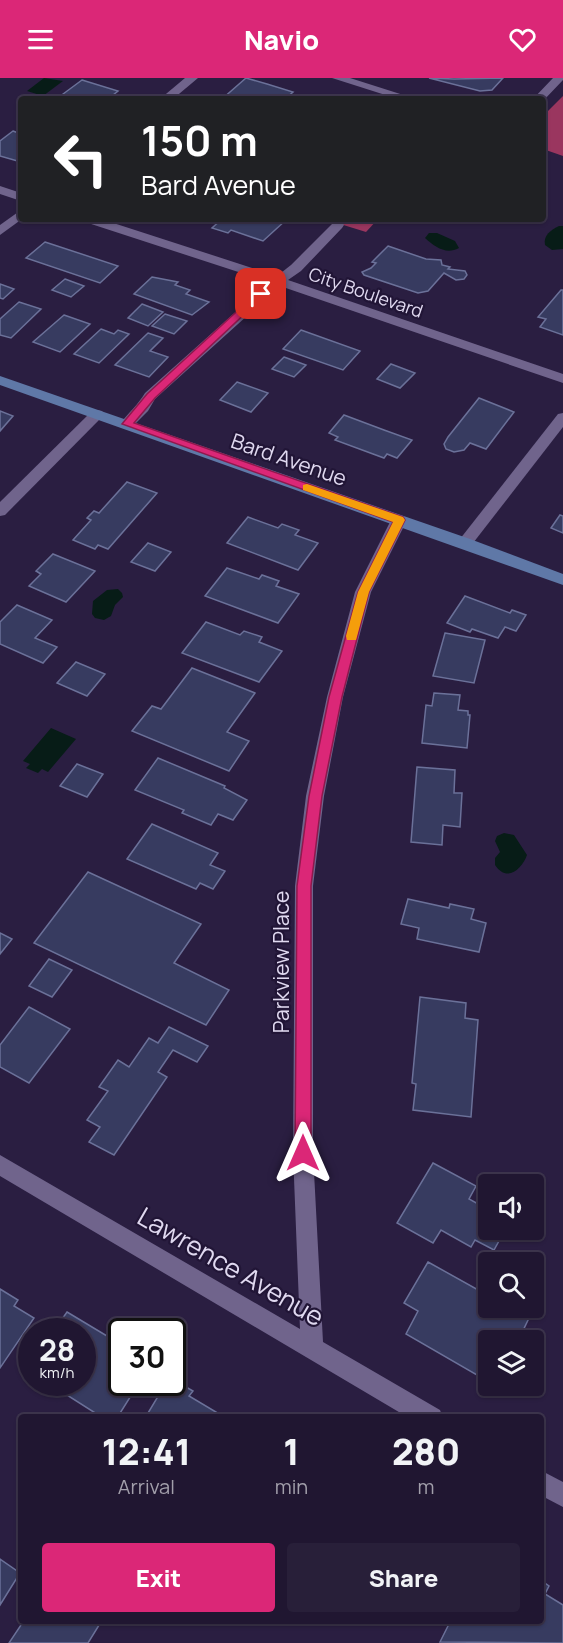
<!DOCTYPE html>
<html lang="en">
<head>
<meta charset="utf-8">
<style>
  :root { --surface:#201631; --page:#281f39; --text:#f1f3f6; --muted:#a29fab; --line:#3d354d; --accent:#db2777 }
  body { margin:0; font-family:Manrope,sans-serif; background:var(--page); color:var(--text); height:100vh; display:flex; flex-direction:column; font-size:22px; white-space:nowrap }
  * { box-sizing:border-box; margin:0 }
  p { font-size:20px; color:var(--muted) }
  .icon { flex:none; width:33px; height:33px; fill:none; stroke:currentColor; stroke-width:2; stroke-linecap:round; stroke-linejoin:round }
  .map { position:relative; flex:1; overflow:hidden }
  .details { position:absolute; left:18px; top:1336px; width:526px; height:210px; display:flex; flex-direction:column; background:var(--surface); border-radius:6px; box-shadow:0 2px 4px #0004,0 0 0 2px var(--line) }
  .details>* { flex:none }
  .top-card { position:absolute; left:18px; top:18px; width:528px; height:126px; border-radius:6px; box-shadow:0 2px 4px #0004,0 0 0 2px var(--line); background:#202124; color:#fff; overflow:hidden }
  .controls { position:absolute; left:478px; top:1096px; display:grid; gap:12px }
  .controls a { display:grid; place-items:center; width:66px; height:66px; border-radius:6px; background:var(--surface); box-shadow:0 2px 4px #0004,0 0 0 2px var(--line); font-size:30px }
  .speed { position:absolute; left:18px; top:1240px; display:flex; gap:12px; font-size:30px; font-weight:700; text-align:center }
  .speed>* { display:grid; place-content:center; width:78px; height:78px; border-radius:50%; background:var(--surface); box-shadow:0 2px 4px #0004,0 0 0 2px var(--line); line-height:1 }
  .speed small { font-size:15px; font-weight:400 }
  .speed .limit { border:3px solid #111; border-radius:9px; background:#fff; color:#111 }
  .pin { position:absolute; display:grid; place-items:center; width:51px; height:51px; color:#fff; margin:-26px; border-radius:12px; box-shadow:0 3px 9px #0006 }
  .me { position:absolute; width:66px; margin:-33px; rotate:0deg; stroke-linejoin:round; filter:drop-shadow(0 0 4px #0008) }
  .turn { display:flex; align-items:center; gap:21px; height:126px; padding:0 24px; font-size:27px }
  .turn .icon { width:78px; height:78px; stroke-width:2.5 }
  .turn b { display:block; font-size:42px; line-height:51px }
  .eta { display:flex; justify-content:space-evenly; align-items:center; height:102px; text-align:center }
  .eta b { font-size:36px; font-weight:800; line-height:42px }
  .cta { display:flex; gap:12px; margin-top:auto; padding:12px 24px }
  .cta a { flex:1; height:69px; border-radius:6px; background:var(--accent); color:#fff; font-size:24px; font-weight:800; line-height:69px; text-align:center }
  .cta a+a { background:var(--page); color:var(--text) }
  header { display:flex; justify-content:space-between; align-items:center; height:78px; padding:0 24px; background:var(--accent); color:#fff; font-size:27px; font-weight:800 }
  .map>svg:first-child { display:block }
</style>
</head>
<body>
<header><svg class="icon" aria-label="menu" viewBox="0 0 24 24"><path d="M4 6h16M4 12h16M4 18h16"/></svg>Navio<svg class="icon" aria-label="heart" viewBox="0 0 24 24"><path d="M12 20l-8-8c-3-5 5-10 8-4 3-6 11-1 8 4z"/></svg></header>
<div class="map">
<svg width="563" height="1565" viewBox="0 0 563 1565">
  <rect width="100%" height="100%" fill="#2a1e41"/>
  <!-- forest -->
  <g fill="#9a365f">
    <polygon points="563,18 563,78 543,71 543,38"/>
    <polygon points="324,141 378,141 366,154"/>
  </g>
  <!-- water -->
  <g fill="#071c17">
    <polygon points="44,0 63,3 43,18 27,13"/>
    <path d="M559,148H563V171L552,172L545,167C543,157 551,152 559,148Z"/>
    <path d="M429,155H437L455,163L459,170C446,177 435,169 425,160Z"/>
    <polygon points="118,511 122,515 123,519 115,527 111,538 104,542 95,540 92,536 93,523 107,512"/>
    <polygon points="51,650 76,661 48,694 42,691 38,695 26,690 30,686 23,683"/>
    <path d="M504,755L514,757L527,777C522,791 507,805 495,787V780L500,774L495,763L497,758Z"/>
  </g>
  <!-- building -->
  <g fill="#373b60" stroke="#6b7199" stroke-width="1.5">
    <polygon points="246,0 267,6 293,14 285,21 222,21"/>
    <polygon points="429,0 454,1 503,0 492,12 480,13"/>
    <polygon points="82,2 118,13 108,21 59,19"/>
    <polygon points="13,53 21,56 21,84 0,78 0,63"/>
    <polygon points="222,141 294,141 291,143 286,142 263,163 231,152 228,155 212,150"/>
    <polygon points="45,164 118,188 100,205 26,180"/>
    <polygon points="388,168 426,181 441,182 442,187 450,189 448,191 465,193 467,197 464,201 456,202 444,195 428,213 418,215 364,197 362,194 371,190 376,185 372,184"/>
    <polygon points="152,199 178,204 175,207 190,212 186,216 209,224 192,237 134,216"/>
    <polygon points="65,201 84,208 71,219 52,212"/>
    <polygon points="0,206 14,211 3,221 0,220"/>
    <polygon points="561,212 563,212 563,257 540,249 546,241 538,239"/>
    <polygon points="19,224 41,231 11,260 0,257 0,241"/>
    <polygon points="142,226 163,234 148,248 128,240"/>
    <polygon points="165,236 187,243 174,256 152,248"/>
    <polygon points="64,237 90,246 60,274 33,264"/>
    <polygon points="101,251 114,256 118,252 129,256 99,285 74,276"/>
    <polygon points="301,252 360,273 343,292 283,271"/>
    <polygon points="148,255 163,260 150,273 168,279 149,299 115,287"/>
    <polygon points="284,279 306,287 294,299 272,291"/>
    <polygon points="391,286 415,295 400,310 377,301"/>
    <polygon points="237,304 268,315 251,334 220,322"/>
    <polygon points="479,320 514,334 486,371 470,365 464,372 454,374 446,371 444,366 448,359"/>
    <polygon points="0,333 13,338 0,353"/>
    <polygon points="344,337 384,352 412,362 397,380 387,376 384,380 335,362 338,359 329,355"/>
    <polygon points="127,404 157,415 108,471 98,467 95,471 73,462 91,442 87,440 94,433 99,435"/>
    <polygon points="560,437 563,438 563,455 551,450"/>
    <polygon points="248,439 278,450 282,446 299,452 295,457 318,465 298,492 227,465"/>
    <polygon points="148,465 171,474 155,493 131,484"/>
    <polygon points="53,476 95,493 66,524 29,508 41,496 36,493"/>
    <polygon points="227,490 259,501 262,497 279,503 276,508 299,516 278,545 205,518"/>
    <polygon points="465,518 510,535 512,532 526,537 516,553 505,549 498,560 472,551 470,554 447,545"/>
    <polygon points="17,527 52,542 35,560 57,569 43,585 0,566 0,544"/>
    <polygon points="206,544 240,557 244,553 262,559 259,564 282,573 259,604 182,575"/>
    <polygon points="445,555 485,562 474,605 433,598"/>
    <polygon points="76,584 105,596 87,618 57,605"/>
    <polygon points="192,590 255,615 227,654 249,663 229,693 132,653 152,628 161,631"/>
    <polygon points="434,615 460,617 458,632 468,633 468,637 470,637 467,670 422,665 426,627 432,628"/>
    <polygon points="158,680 225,708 224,710 247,722 233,742 218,736 211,747 182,735 184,732 135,712"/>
    <polygon points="77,686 103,696 87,719 60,708"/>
    <polygon points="417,689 455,692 454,715 462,715 460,749 443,747 442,767 411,764"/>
    <polygon points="152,746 218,775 210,787 225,793 213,811 200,805 196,811 127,781"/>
    <polygon points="88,794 201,846 174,885 229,912 206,947 34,865"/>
    <polygon points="408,821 449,830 450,826 474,831 471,841 486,845 479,874 417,861 419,850 401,846"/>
    <polygon points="0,855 12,861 0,876"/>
    <polygon points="49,881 72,892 52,919 29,908"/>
    <polygon points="420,919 466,925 465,940 478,942 471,1039 413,1032 416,1006 412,1005"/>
    <polygon points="29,929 70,951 29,1005 0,989 0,967"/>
    <polygon points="169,949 208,968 197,984 173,972 158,994 167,999 114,1077 89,1064 100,1049 87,1042 108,1013 99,1009 118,982 129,989 149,960 158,965"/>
    <polygon points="433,1085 476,1108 469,1121 489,1132 489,1152 505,1152 494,1172 475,1162 471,1169 441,1152 433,1165 397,1145"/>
    <polygon points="428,1184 489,1218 489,1230 511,1230 529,1240 518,1263 489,1263 489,1304 406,1256 418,1233 404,1225"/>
    <polygon points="0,1211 18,1222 14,1228 34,1240 0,1290"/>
    <polygon points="67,1234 122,1267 122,1305 139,1305 117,1340 103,1340 48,1305 82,1305 82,1254 53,1254"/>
    <polygon points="172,1301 193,1313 189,1318 226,1340 145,1340 166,1305 172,1305"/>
    <polygon points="0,1481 20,1495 0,1527"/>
    <polygon points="542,1503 549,1508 545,1516 563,1527 563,1565 440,1564 450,1544 542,1544"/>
    <polygon points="23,1544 101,1544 88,1565 9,1565"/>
  </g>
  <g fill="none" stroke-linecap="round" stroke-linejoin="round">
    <!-- street -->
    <g fill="#70648c" fill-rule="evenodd">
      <polygon points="185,0 198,0 173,21 160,21"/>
      <polygon points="332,0 350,0 416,21 398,21"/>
      <polygon points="553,0 563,0 563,2 543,23 543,21 533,21"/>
      <polygon points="0,108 21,115 21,123 0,116"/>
      <polygon points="21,132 22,141 0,157 0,147"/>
      <path d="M83,141H101L277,198L291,187L334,144H342L344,147L342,150L301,193L288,202L563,296V305L280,208L155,321L148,333L132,349H122L120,346C128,335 138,327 145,315L269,204L85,144Z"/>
      <polygon points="97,332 102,333 104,336 102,339 5,437 0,438 0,424 92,333"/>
      <polygon points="563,335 563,349 470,469 460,469 457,465 460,461 558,336"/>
      <polygon points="399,437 407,442 371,514 343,619 324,718 313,808 313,1075 323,1264 440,1332 443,1340 409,1340 0,1098 0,1077 300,1251 293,1075 295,808 306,718 327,619 355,514 391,442"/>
      <polygon points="542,1393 563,1404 563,1429 542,1418"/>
    </g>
    <!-- secondary -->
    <polygon fill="#5f78a7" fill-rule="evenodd" points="0,298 470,461 563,496 563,507 0,307"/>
  </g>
  <!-- route -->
  <polygon fill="#db2777" stroke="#8e194d" stroke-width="1.5" points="258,214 266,216 155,320 134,345 403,439 405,442 369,514 342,619 322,718 311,808 311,1075 309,1080 303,1082 298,1080 295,1075 297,808 309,718 329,619 358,514 393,444 122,346 147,316"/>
  <!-- slow -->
  <polygon fill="#f59e0b" points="307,406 403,439 405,442 369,514 356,562 347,562 346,558 358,514 393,444 303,412 303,407"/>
  <g text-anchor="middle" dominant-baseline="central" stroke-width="4.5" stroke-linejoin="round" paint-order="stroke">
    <!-- far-street labels -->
    <g font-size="18" fill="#e0d9f0" stroke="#211536">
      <text transform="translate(366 214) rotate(19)">City Boulevard</text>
    </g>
    <!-- street labels -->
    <g font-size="21" fill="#e0d9f0" stroke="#211536">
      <text transform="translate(289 381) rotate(19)">Bard Avenue</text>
      <text transform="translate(281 884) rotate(-90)">Parkview Place</text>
    </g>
    <!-- near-street labels -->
    <g font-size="26" fill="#e0d9f0" stroke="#211536">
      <text transform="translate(231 1188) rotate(30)">Lawrence Avenue</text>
    </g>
  </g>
</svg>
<div class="controls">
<a><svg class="icon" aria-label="sound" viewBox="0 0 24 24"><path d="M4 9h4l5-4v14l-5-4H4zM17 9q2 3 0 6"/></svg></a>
<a><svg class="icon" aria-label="search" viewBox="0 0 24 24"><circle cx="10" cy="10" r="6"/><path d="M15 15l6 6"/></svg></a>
<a><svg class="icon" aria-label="layers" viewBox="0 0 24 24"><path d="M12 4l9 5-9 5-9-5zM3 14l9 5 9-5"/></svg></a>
</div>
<div class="speed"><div>28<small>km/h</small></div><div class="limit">30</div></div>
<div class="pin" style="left:261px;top:216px;background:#d93025"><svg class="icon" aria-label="arrive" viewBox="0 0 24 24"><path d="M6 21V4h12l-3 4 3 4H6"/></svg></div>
<svg class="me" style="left:303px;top:1075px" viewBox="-20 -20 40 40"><path d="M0-17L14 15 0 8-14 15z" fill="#db2777" stroke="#fff" stroke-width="4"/></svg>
<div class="top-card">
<div class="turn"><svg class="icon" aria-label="left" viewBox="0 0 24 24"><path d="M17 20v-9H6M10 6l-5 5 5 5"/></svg><div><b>150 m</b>Bard Avenue</div></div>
</div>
<section class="details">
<div class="eta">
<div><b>12:41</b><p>Arrival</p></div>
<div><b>1</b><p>min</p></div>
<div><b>280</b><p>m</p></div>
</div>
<div class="cta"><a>Exit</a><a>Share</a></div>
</section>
</div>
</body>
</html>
